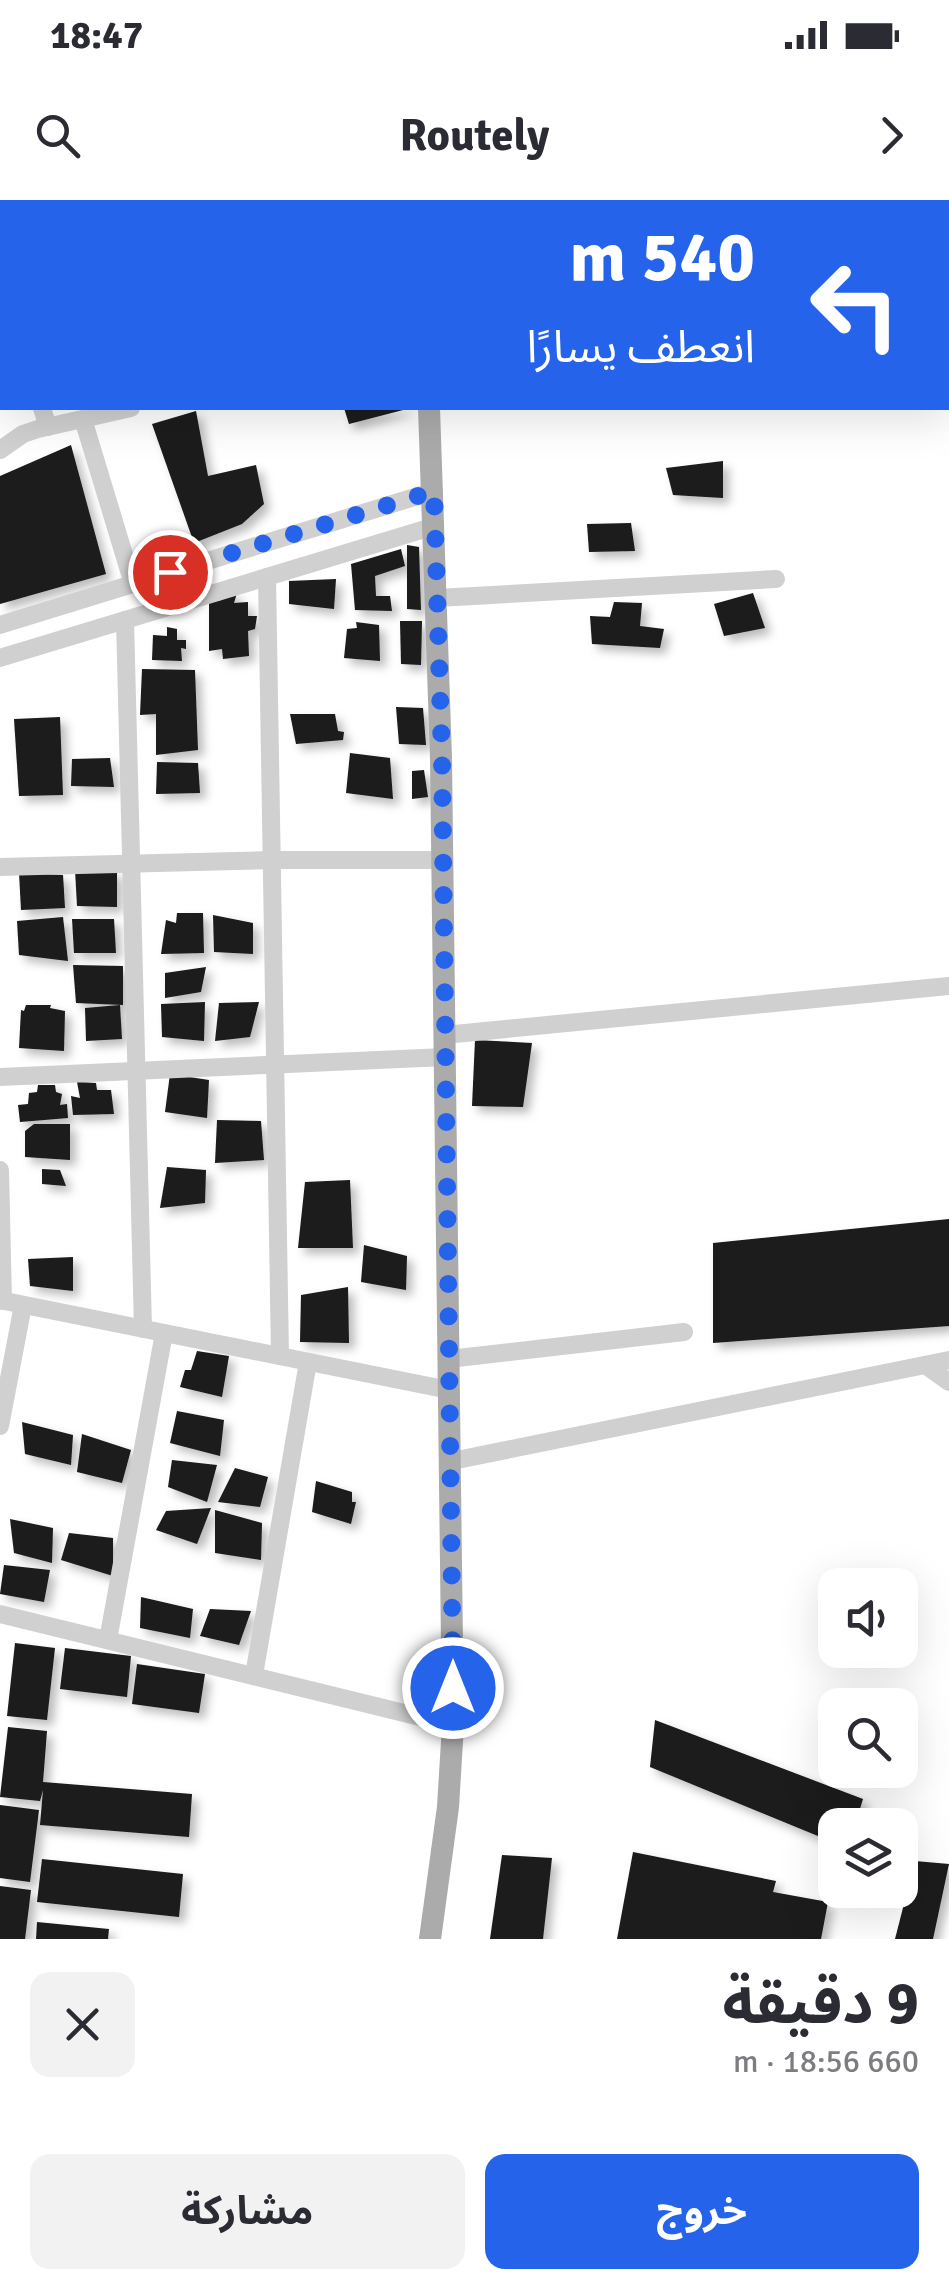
<!DOCTYPE html>
<html lang="ar">
<head>
<meta charset="utf-8">
<style>
  :root { --surface:#fff; --page:#f2f2f3; --text:#2b2b33; --muted:#7c7c81; --accent:#2563eb }
  body { margin:0; font-family:Signika,"Noto Sans Arabic",sans-serif; background:var(--page); color:var(--text); direction:rtl; height:100vh; display:flex; flex-direction:column; font-size:38px; white-space:nowrap }
  * { box-sizing:border-box; margin:0 }
  p { font-size:32px; color:var(--muted) }
  .icon { flex:none; width:55px; height:55px; fill:none; stroke:currentColor; stroke-width:2; stroke-linecap:round; stroke-linejoin:round }
  .map { position:relative; height:1739px; overflow:hidden; direction:ltr }
  .drawer { display:flex; flex-direction:column; background:var(--surface); flex:1 }
  .drawer>* { flex:none }
  .banner { position:absolute; left:0px; top:0px; width:950px; height:210px; box-shadow:0 10px 40px #0002; direction:rtl; background:#2563eb; color:#fff; overflow:hidden }
  .buttons { position:absolute; left:818px; top:1368px; display:grid; gap:20px }
  .buttons a { display:grid; place-items:center; width:100px; height:100px; border-radius:20px; background:var(--surface); box-shadow:0 10px 40px #0002; font-size:50px }
  .pin { position:absolute; display:grid; place-items:center; width:85px; height:85px; color:#fff; margin:-42px; border:5px solid #fff; border-radius:50%; box-shadow:0 2px 10px #0007 }
  .me { position:absolute; width:110px; margin:-55px; rotate:0deg; stroke-linejoin:round; filter:drop-shadow(0 0 8px #0008) }
  .turn { display:flex; align-items:center; gap:35px; height:210px; padding:0 30px; font-size:45px }
  .turn .icon { width:130px; height:130px; stroke-width:2.5 }
  .turn b { display:block; font-size:70px; line-height:85px }
  .round { display:grid; place-items:center; flex:none; width:105px; height:105px; border-radius:20px; background:var(--page) }
  .overview { display:flex; align-items:center; justify-content:space-between; height:170px; padding:0 30px }
  h1 { font-size:60px; font-weight:700; line-height:75px }
  .cta { display:flex; gap:20px; margin-top:auto; padding:20px 30px }
  .cta a { flex:1; height:115px; border-radius:20px; background:var(--accent); color:#fff; font-size:40px; font-weight:700; line-height:115px; text-align:center }
  .cta a+a { background:var(--page); color:var(--text) }
  .status { display:flex; justify-content:space-between; align-items:center; height:70px; padding:0 50px; background:var(--surface); direction:ltr }
  .status svg { height:28px; fill:currentColor }
  header { display:flex; justify-content:space-between; align-items:center; height:130px; padding:0 30px; background:var(--surface); font-size:45px; font-weight:700 }
  .map>svg:first-child { display:block }
</style>
</head>
<body>
<div class="status"><b>18:47</b><svg viewBox="0 0 49 12"><path d="M0 12V9h3v3zM5 12V6h3v6zM10 12V3h3v9zM15 12V0h3v12zM26 1h20v11H26zM47 4h2v5h-2z"/></svg></div>
<header><svg class="icon" aria-label="forward" viewBox="0 0 24 24"><path d="M9 5l7 7-7 7"/></svg>Routely<svg class="icon" aria-label="search" viewBox="0 0 24 24"><circle cx="10" cy="10" r="6"/><path d="M15 15l6 6"/></svg></header>
<div class="map">
<svg width="949" height="1739" viewBox="0 0 949 1739">
  <defs>
    <filter id="shadow"><feDropShadow dx="6" dy="6" stdDeviation="5" flood-color="#0004"/></filter>
  </defs>
  <rect width="100%" height="100%" fill="#fff"/>
  <!-- building -->
  <g fill="#1a1a1a" filter="url(#shadow)">
    <polygon points="344,208 407,208 407,209 349,224"/>
    <polygon points="196,211 208,276 256,265 264,304 242,324 194,343 152,224"/>
    <polygon points="71,245 106,374 0,404 0,276"/>
    <polygon points="723,261 723,298 673,295 666,268"/>
    <polygon points="631,323 635,351 589,352 587,324"/>
    <polygon points="407,345 419,347 421,410 407,409"/>
    <polygon points="401,349 405,366 375,376 376,396 390,396 392,411 355,410 351,364"/>
    <polygon points="336,379 334,409 289,404 289,381"/>
    <polygon points="221,391 237,393 234,403 248,402 248,416 257,416 255,429 248,431 249,456 223,459 222,449 209,451 209,403 221,400"/>
    <polygon points="753,393 765,428 724,436 714,404"/>
    <polygon points="614,402 642,403 640,426 664,429 660,448 592,444 590,416 610,417"/>
    <polygon points="400,421 422,421 421,465 401,464"/>
    <polygon points="356,422 379,425 380,461 344,458 347,429 357,428"/>
    <polygon points="167,427 177,429 177,440 186,440 186,449 181,448 182,461 152,460 153,435 167,436"/>
    <polygon points="142,469 195,470 198,550 156,555 156,514 140,515"/>
    <polygon points="396,507 423,508 426,545 399,544"/>
    <polygon points="290,514 335,514 338,531 344,532 343,540 296,544"/>
    <polygon points="60,517 63,595 19,596 14,519"/>
    <polygon points="350,553 390,558 393,599 346,593"/>
    <polygon points="110,558 114,587 71,586 72,559"/>
    <polygon points="157,562 198,563 200,593 156,594"/>
    <polygon points="424,570 428,597 412,599 412,571"/>
    <polygon points="75,670 117,671 117,707 77,706"/>
    <polygon points="19,673 63,675 65,708 21,710"/>
    <polygon points="177,713 203,713 204,753 161,754 166,720 176,723"/>
    <polygon points="213,715 253,723 253,754 214,752"/>
    <polygon points="63,717 68,761 19,755 17,721"/>
    <polygon points="72,719 114,719 116,753 74,753"/>
    <polygon points="73,765 123,766 123,805 76,803"/>
    <polygon points="206,767 201,792 165,798 165,773"/>
    <polygon points="205,802 204,841 162,837 161,804"/>
    <polygon points="259,802 250,837 215,841 219,803"/>
    <polygon points="26,805 51,805 50,808 65,811 64,851 19,848 21,810 24,811"/>
    <polygon points="120,805 122,839 86,841 85,808"/>
    <polygon points="475,840 532,843 523,907 472,906"/>
    <polygon points="170,874 209,880 207,918 165,912"/>
    <polygon points="77,882 96,883 97,890 111,890 114,914 73,915 71,896 80,898"/>
    <polygon points="38,885 55,885 56,892 62,894 60,905 67,904 68,918 20,922 18,905 28,904 29,893 37,892"/>
    <polygon points="217,920 261,921 264,960 215,963"/>
    <polygon points="34,924 70,924 70,960 25,957 25,931"/>
    <polygon points="167,967 206,970 205,1003 160,1008"/>
    <polygon points="42,969 60,970 66,986 42,984"/>
    <polygon points="350,980 353,1048 298,1048 305,982"/>
    <polygon points="949,1019 949,1126 713,1143 713,1043"/>
    <polygon points="364,1045 407,1056 406,1090 361,1082"/>
    <polygon points="73,1057 73,1091 30,1086 28,1059"/>
    <polygon points="348,1087 349,1143 300,1142 301,1095"/>
    <polygon points="197,1151 229,1156 222,1197 180,1187 185,1170 191,1170"/>
    <polygon points="177,1211 224,1220 220,1256 170,1243"/>
    <polygon points="22,1222 73,1235 71,1265 25,1254"/>
    <polygon points="82,1234 131,1250 122,1283 77,1272"/>
    <polygon points="172,1260 217,1265 207,1302 168,1287"/>
    <polygon points="235,1268 268,1277 260,1307 218,1302"/>
    <polygon points="316,1281 352,1292 352,1302 356,1302 351,1324 312,1312"/>
    <polygon points="211,1308 197,1344 156,1330 166,1311"/>
    <polygon points="215,1310 262,1323 261,1360 215,1353"/>
    <polygon points="10,1319 53,1328 52,1363 14,1353"/>
    <polygon points="69,1333 113,1338 113,1376 61,1360"/>
    <polygon points="4,1365 50,1370 44,1402 0,1394"/>
    <polygon points="141,1397 193,1409 190,1438 140,1428"/>
    <polygon points="210,1409 251,1411 239,1445 200,1436"/>
    <polygon points="15,1443 55,1448 47,1520 7,1516"/>
    <polygon points="65,1448 131,1456 127,1497 60,1489"/>
    <polygon points="137,1464 205,1474 199,1513 132,1504"/>
    <polygon points="655,1520 863,1599 855,1625 835,1625 835,1643 650,1567"/>
    <polygon points="8,1527 47,1531 43,1582 192,1594 189,1637 40,1625 43,1590 40,1601 0,1597"/>
    <polygon points="0,1605 39,1610 30,1682 0,1678"/>
    <polygon points="633,1652 776,1681 773,1692 828,1702 821,1739 617,1739"/>
    <polygon points="502,1655 552,1658 543,1739 490,1739"/>
    <polygon points="42,1659 183,1674 179,1717 37,1702"/>
    <polygon points="915,1661 949,1664 933,1739 895,1739"/>
    <polygon points="0,1686 31,1690 25,1739 0,1739"/>
    <polygon points="37,1722 109,1729 108,1739 36,1739"/>
  </g>
  <g fill="none" stroke-linecap="round" stroke-linejoin="round">
    <!-- minor -->
    <g stroke="#d0d0d0" stroke-width="18">
      <polyline points="734,0 735,2"/>
      <polyline points="399,2 407,0"/>
      <polyline points="0,81 2,89"/>
      <polyline points="42,208 48,227"/>
      <polyline points="83,219 133,384"/>
      <polyline points="0,250 23,234 38,229 131,208"/>
      <polyline points="267,377 280,1156"/>
      <polyline points="437,398 776,379"/>
      <polyline points="125,420 143,1129"/>
      <polyline points="0,425 434,291"/>
      <polyline points="0,458 435,326"/>
      <polyline points="0,667 272,660 442,660"/>
      <polyline points="444,835 949,786"/>
      <polyline points="0,877 445,857"/>
      <polyline points="0,970 3,1101"/>
      <polyline points="0,1100 449,1190"/>
      <polyline points="449,1159 684,1132"/>
      <polyline points="925,1165 949,1182"/>
      <polyline points="0,1226 23,1105"/>
      <polyline points="452,1261 949,1160"/>
      <polyline points="0,1414 453,1525"/>
      <polyline points="108,1440 164,1133"/>
      <polyline points="254,1475 308,1162"/>
    </g>
    <!-- major -->
    <g stroke="#ababab" stroke-width="22">
      <polyline points="374,0 375,2"/>
      <polyline points="429,208 441,558 453,1525 448,1607 430,1739"/>
    </g>
  </g>
  <g fill="none" stroke-linecap="round" stroke-linejoin="round">
    <!-- route -->
    <polyline stroke="#2563eb" stroke-width="18" stroke-dasharray="0 32.4" points="170,372 434,291 442,558 453,1488"/>
  </g>
</svg>
<div class="buttons">
<a><svg class="icon" aria-label="sound" viewBox="0 0 24 24"><path d="M4 9h4l5-4v14l-5-4H4zM17 9q2 3 0 6"/></svg></a>
<a><svg class="icon" aria-label="search" viewBox="0 0 24 24"><circle cx="10" cy="10" r="6"/><path d="M15 15l6 6"/></svg></a>
<a><svg class="icon" aria-label="layers" viewBox="0 0 24 24"><path d="M12 4l9 5-9 5-9-5zM3 14l9 5 9-5"/></svg></a>
</div>
<div class="pin" style="left:170px;top:372px;background:#d93025"><svg class="icon" aria-label="arrive" viewBox="0 0 24 24"><path d="M6 21V4h12l-3 4 3 4H6"/></svg></div>
<svg class="me" style="left:453px;top:1488px" viewBox="-20 -20 40 40"><circle r="17" fill="#2563eb" stroke="#fff" stroke-width="3"/><path d="M0-11L8 9 0 5-8 9z" fill="#fff"/></svg>
<div class="banner">
<div class="turn"><svg class="icon" aria-label="left" viewBox="0 0 24 24"><path d="M17 20v-9H6M10 6l-5 5 5 5"/></svg><div><b>540 m</b>انعطف يسارًا</div></div>
</div>
</div>
<section class="drawer">
<div class="overview"><div><h1>9 دقيقة</h1><p>660 m · 18:56</p></div><a class="round"><svg class="icon" aria-label="close" viewBox="0 0 24 24"><path d="M6 6l12 12M18 6L6 18"/></svg></a></div>
<div class="cta"><a>خروج</a><a>مشاركة</a></div>
</section>
</body>
</html>
